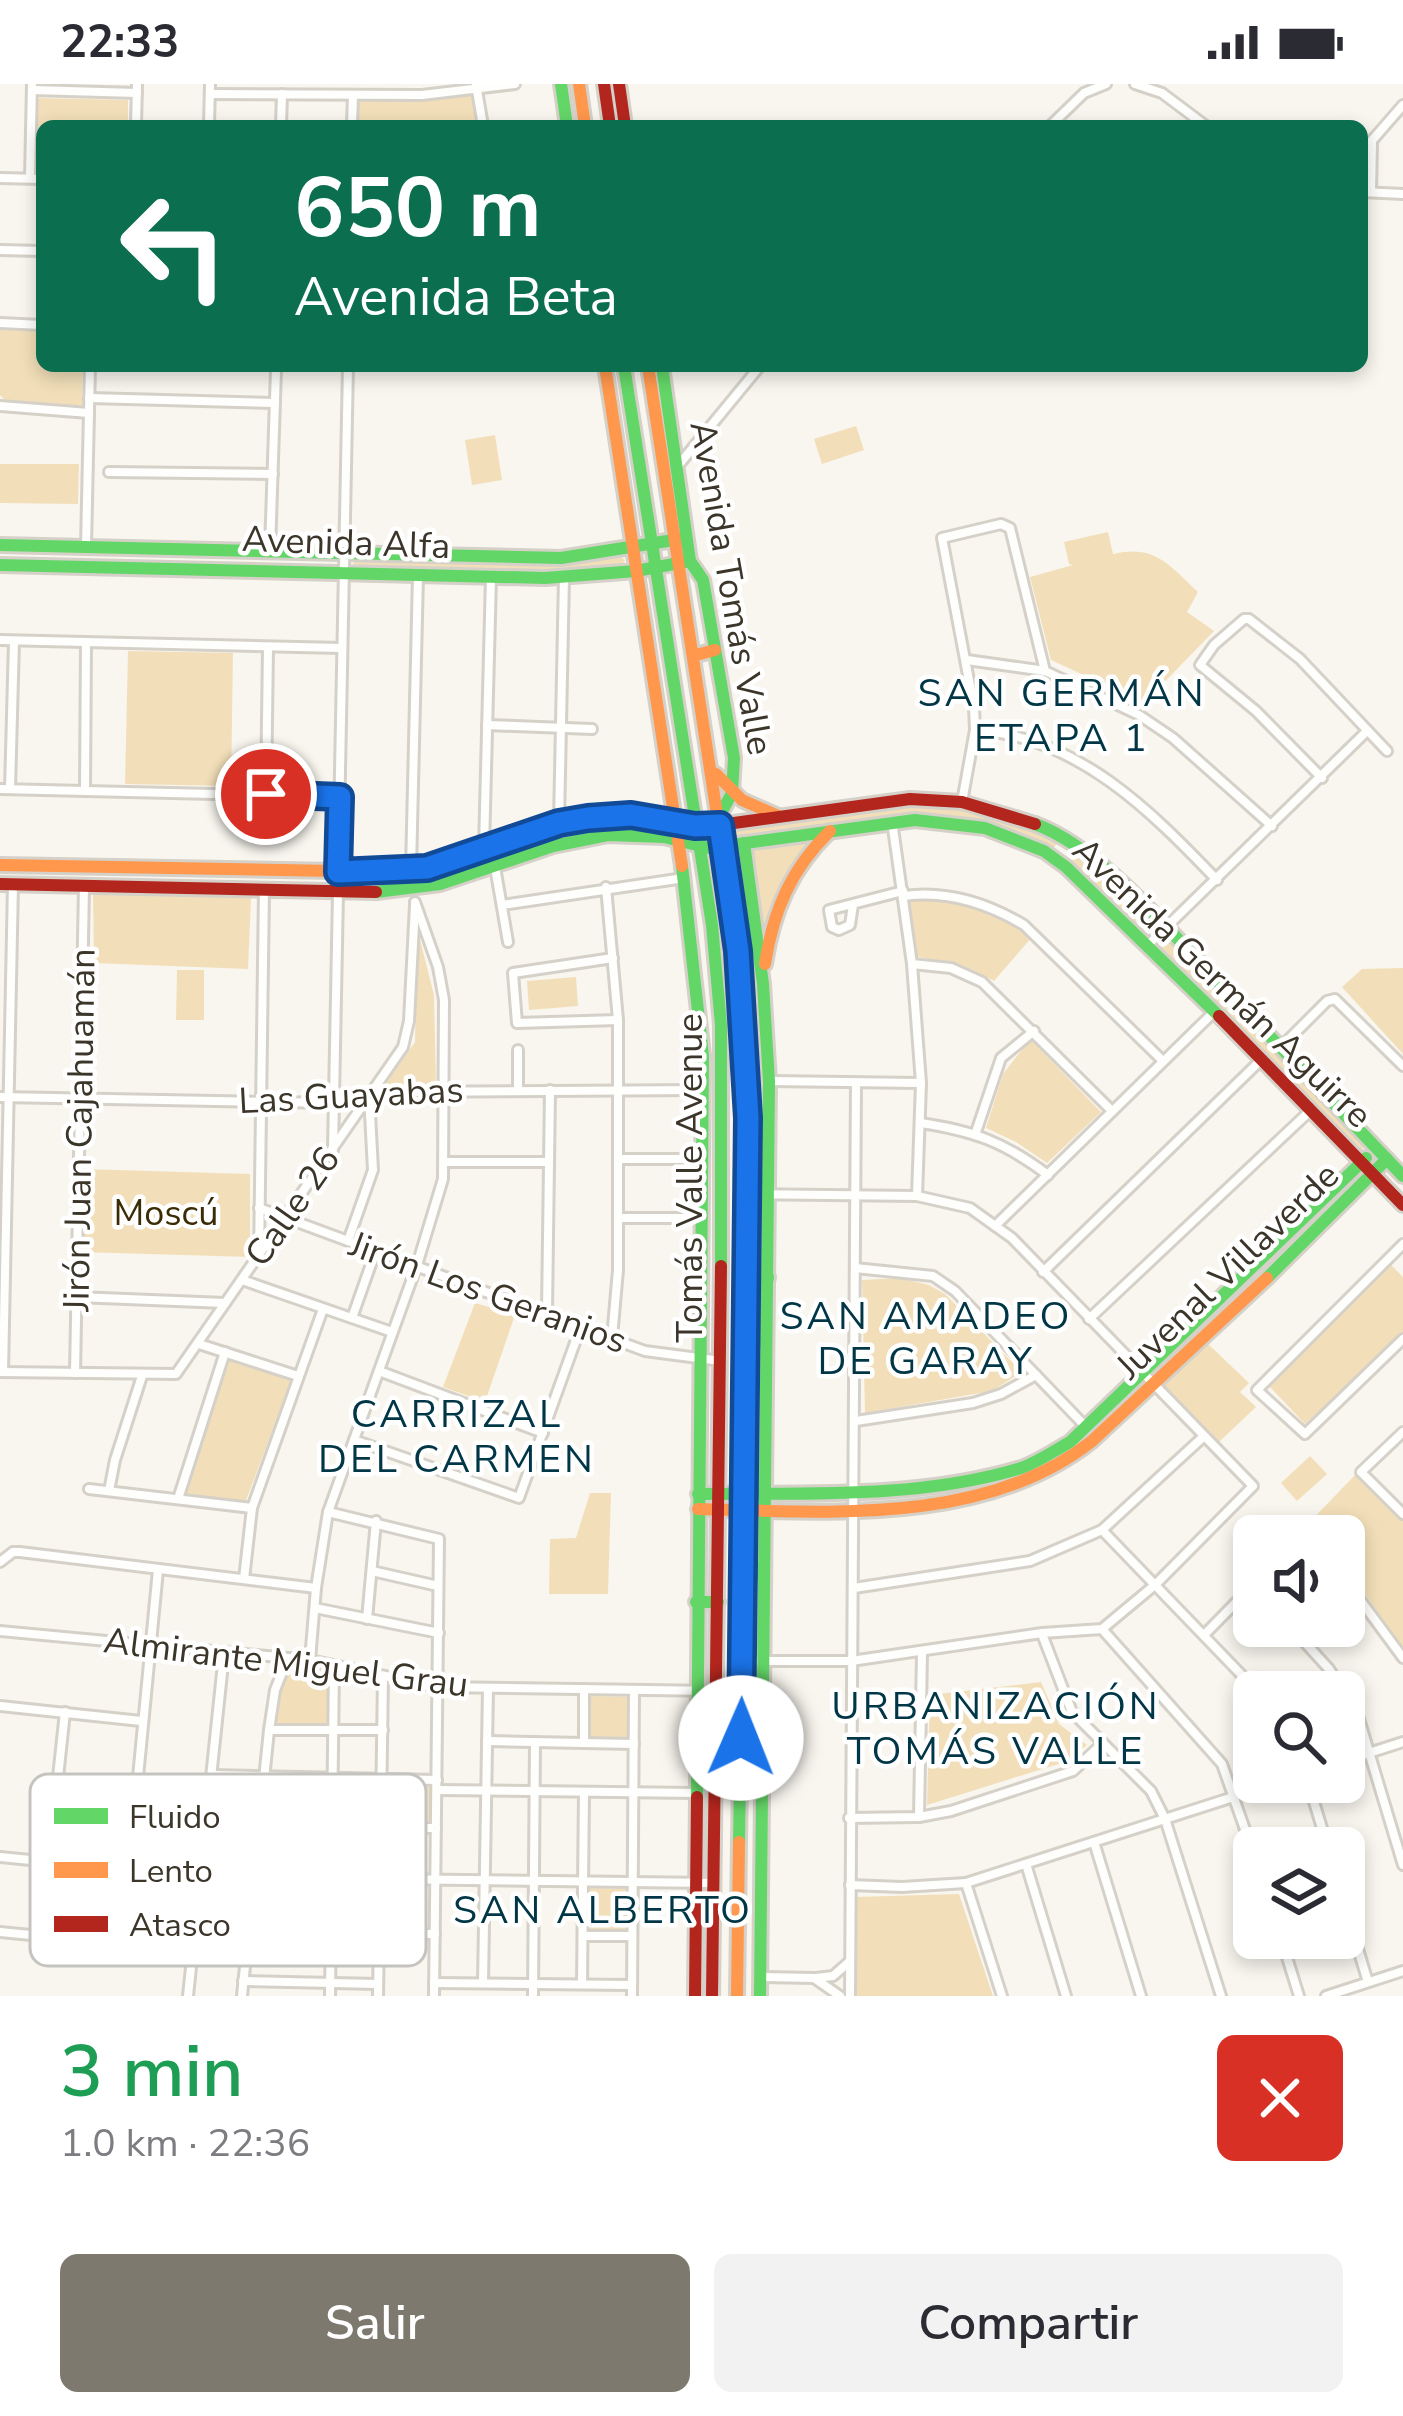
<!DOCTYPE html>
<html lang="es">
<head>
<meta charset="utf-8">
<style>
  :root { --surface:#fff; --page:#f2f2f3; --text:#2b2b33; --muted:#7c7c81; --accent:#7e796f }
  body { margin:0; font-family:"Nunito Sans",sans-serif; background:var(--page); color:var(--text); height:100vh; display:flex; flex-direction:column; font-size:45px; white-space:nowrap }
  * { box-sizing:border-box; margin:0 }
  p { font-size:39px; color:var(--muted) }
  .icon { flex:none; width:66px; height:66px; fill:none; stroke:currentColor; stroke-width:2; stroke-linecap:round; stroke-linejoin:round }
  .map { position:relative; height:1912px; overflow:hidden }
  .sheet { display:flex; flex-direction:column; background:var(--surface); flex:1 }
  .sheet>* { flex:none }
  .banner { position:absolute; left:36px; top:36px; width:1332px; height:252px; border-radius:18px; box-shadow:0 6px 18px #0003; background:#0b6e4f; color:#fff; overflow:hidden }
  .controls { position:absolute; left:1233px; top:1431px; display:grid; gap:24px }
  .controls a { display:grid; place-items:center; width:132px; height:132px; border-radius:18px; background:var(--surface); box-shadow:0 6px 18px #0003; font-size:60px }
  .pin { position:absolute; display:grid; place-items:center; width:102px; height:102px; color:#fff; margin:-51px; border:6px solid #fff; border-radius:50%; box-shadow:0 3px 12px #0007 }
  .me { position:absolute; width:132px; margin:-66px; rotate:1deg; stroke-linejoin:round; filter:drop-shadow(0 0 9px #0008) }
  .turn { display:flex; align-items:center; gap:42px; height:252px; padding:0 60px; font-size:54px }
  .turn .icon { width:156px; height:156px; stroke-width:2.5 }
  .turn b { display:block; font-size:84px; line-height:102px }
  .round { display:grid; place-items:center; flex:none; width:126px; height:126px; border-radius:18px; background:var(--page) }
  .overview { display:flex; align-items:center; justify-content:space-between; height:204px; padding:0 60px }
  h1 { font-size:72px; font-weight:600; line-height:90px; color:#1e9e55 }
  .button { display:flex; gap:24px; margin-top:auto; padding:24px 60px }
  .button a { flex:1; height:138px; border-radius:18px; background:var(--accent); color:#fff; font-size:48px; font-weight:600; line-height:138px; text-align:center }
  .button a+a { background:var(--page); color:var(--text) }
  .status { display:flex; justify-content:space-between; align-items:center; height:84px; padding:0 60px; background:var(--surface); direction:ltr }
  .status svg { height:33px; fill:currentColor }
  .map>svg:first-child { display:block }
</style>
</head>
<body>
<div class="status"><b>22:33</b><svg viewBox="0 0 49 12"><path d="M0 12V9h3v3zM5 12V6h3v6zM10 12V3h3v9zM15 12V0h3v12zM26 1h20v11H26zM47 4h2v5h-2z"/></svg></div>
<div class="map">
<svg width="1403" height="1912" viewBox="0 0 1403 1912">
  <rect width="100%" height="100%" fill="#f9f6ef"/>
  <!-- green -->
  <g fill="#f2dfb9">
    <polygon points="473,12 477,42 359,42 359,16"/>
    <polygon points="38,14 128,16 128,42 42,42 42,88 36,88"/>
    <polygon points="0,245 42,246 42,282 83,282 82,324 10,322 0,311"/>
    <polygon points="856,342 864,366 822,380 814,355"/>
    <polygon points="495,351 502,396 472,401 465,356"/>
    <polygon points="0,380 79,380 78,420 0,419"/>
    <path d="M1108,448L1113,470C1155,460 1169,481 1198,508L1187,528L1214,547L1144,619L1051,576L1030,493L1073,481L1069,480L1064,458Z"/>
    <polygon points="617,471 625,476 622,481 565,490 356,484 353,478 355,474 569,477"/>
    <polygon points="128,567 233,569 231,702 125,700"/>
    <path d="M900,721C951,721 1019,727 1057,760L1052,765C936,709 850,739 731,756L727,751L732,746Z"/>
    <polygon points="812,754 785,794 762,854 750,768 753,764"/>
    <polygon points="1073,766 1156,844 1146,852 1066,775"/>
    <polygon points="93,809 251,814 248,885 94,879"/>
    <path d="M907,812C955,814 993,823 1032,853L994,897L964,882L914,872Z"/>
    <polygon points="417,844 434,911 436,1000 384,1002 415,958"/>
    <polygon points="1166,855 1365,1060 1362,1067 1358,1068 1159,861"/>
    <polygon points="1403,884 1403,970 1342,903 1362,885"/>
    <polygon points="177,886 204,886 204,936 176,936"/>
    <polygon points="576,893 578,922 529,926 527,897"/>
    <polygon points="1030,955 1101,1028 1047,1079 1016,1058 986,1044 1003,990"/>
    <polygon points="1359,1083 1363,1088 1157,1290 1153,1287"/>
    <polygon points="83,1085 250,1090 250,1173 81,1168"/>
    <polygon points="1390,1180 1403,1193 1403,1250 1305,1340 1269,1302 1269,1296"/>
    <polygon points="899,1194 929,1201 945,1210 1022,1288 992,1307 865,1329 862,1196"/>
    <polygon points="475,1219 515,1231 485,1318 443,1303"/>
    <polygon points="1208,1260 1249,1299 1240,1308 1256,1323 1219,1358 1164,1301"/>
    <polygon points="229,1275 292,1295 245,1419 186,1411"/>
    <polygon points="1310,1372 1327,1390 1297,1417 1281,1399"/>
    <polygon points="1357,1389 1403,1435 1403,1565 1357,1498 1344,1485 1344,1452 1309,1452 1302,1446"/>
    <polygon points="590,1409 611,1409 608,1510 549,1510 550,1455 576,1454"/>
    <polygon points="289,1579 331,1584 330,1643 272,1641 279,1602"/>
    <polygon points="1041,1598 1059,1640 1087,1661 1068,1677 927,1721 930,1611"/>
    <polygon points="589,1612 630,1613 630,1654 589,1654"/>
    <polygon points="385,1700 430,1700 429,1739 386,1739"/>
    <polygon points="587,1804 629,1805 628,1847 586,1847"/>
    <polygon points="959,1810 993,1912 855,1912 853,1813"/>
  </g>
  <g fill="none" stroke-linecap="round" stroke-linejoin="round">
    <defs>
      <g id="street">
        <polyline points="476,0 483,42"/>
        <polyline points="1135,0 1162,9 1206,42"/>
        <polyline points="32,6 137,9"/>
        <polyline points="210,10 422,11 515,0"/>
        <polyline points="136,42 137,0"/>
        <polyline points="209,42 210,0"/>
        <polyline points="281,42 282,10"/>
        <polyline points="352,42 353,11"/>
        <polyline points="1050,42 1084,9 1106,0"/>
        <polyline points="1362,68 1403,21"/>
        <polyline points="0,94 42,95"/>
        <polyline points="30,94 32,0"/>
        <polyline points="1362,108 1403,110"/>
        <polyline points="1371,108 1372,58"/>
        <polyline points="0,166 42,167"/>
        <polyline points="0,239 42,241"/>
        <polyline points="89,314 275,319"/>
        <polyline points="0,322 89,329"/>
        <polyline points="677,383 760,282"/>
        <polyline points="109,388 273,390"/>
        <polyline points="86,463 90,282"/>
        <polyline points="270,466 276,286"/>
        <polyline points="0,556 342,564"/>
        <polyline points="967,576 1045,587 1139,631 1173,654 1272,742"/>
        <polyline points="487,641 592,645"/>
        <path d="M975,646C1077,652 1151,727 1217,796"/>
        <polyline points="1322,694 1256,627 1200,581 1214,561 1244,535 1249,535 1300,575 1387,667"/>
        <polyline points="0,705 340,713"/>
        <polyline points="10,705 14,557"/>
        <polyline points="85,706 86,558"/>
        <polyline points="266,710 268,563"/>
        <polyline points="962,718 975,646 974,623 942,454 1001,440 1010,444 1045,587"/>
        <polyline points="892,737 912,880 921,999 917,1112"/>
        <polyline points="559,738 564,493"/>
        <polyline points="484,764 491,493"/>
        <polyline points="495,783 508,858"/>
        <polyline points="411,785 418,491"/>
        <polyline points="338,788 348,282"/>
        <polyline points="606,803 618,936 618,1186 612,1254"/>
        <path d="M904,812C946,806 987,819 1024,841L1163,977"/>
        <polyline points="502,821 684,794"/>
        <polyline points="853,821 850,841 839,846 832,843 829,826 903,807"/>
        <polyline points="1149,860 1367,647"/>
        <polyline points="613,874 513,889 517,939 618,936"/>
        <polyline points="912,880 951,884 982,898 1112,1027"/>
        <polyline points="1280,964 1327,917 1335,915 1403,982"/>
        <polyline points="769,997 921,999"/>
        <polyline points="518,1006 518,966"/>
        <polyline points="0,1013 332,1019 385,1008 701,1006"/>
        <path d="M921,1039C974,1047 1004,1058 1048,1091"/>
        <polyline points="976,1048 1001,974 1034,947"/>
        <polyline points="333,1066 338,809"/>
        <polyline points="618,1075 701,1075"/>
        <polyline points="445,1078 549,1078"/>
        <polyline points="259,1124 645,1267 721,1277"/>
        <polyline points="619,1134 702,1134"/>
        <polyline points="995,1142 1215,927"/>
        <polyline points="348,1157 373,1086 369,1011"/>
        <polyline points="1403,1160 1257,1306 1305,1350 1403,1255"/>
        <polyline points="259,1173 264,806"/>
        <polyline points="855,1184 933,1192 955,1207 1086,1343"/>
        <polyline points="1043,1188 1261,976"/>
        <polyline points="242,1196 392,1248"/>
        <polyline points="77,1213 225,1219"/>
        <polyline points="547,1228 550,1006"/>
        <polyline points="352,1234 376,1166"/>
        <polyline points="1089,1235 1311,1026"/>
        <polyline points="199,1260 298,1292"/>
        <polyline points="379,1287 543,1349"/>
        <polyline points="0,1288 176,1290 403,963 409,937 415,821"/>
        <polyline points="3,1288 13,800"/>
        <polyline points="75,1289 84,802"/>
        <polyline points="856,1337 973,1319 1001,1310 1036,1291"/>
        <polyline points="1403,1348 1361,1388 1403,1430"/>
        <polyline points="354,1356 519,1414 581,1242"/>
        <polyline points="89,1405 252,1424"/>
        <polyline points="109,1407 115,1376 142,1292"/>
        <polyline points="178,1415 225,1268"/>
        <polyline points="328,1428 439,1455 434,1912"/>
        <polyline points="1102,1446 1258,1608"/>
        <polyline points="1301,1452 1303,1452"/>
        <polyline points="0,1478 13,1468 20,1468 316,1504"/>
        <polyline points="372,1487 438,1502"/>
        <polyline points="1344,1494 1403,1574"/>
        <polyline points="244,1495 252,1424 323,1225"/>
        <polyline points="854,1504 1030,1477 1102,1446 1203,1353"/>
        <polyline points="315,1524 439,1549"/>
        <polyline points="367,1535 376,1437"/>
        <polyline points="1290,1542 1329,1585 1344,1608"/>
        <polyline points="1102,1545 1222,1680 1254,1771"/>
        <polyline points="0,1547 310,1576 437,1603 716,1607"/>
        <polyline points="1042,1550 1072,1628 1151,1707 1165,1735 1221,1912"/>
        <polyline points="1205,1550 1254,1500"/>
        <polyline points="310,1576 316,1504 328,1428 417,1181 443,1095 444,916 438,883 415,818"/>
        <polyline points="742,1577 851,1577 1042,1549 1102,1545 1156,1500 1253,1402 1012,1154 970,1124 917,1112 749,1110"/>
        <polyline points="584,1605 584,1659"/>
        <polyline points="1344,1608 1357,1628 1403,1781"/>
        <polyline points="0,1622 141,1637"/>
        <polyline points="269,1646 383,1646"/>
        <polyline points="487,1657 634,1660"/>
        <polyline points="1344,1677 1403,1658"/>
        <polyline points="212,1691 437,1696"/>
        <polyline points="1308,1698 1328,1764"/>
        <polyline points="437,1706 697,1709"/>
        <polyline points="919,1733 922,1569"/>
        <polyline points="849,1734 919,1733 951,1727 1073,1687 1103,1659"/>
        <polyline points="259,1743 332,1743"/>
        <polyline points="381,1744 436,1744"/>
        <polyline points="1094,1758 1141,1912"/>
        <polyline points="0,1773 202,1793 713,1799"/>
        <polyline points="49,1777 65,1628"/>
        <polyline points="1026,1780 1066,1912"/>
        <polyline points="129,1786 158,1486"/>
        <polyline points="380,1795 383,1594"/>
        <polyline points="966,1799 1002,1912"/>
        <polyline points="850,1801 902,1803 966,1799 1280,1698"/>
        <polyline points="1344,1819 1368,1898"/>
        <polyline points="0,1848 193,1867"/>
        <polyline points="249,1848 435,1850"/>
        <polyline points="583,1852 632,1852"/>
        <polyline points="1281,1854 1299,1912"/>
        <polyline points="761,1893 814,1894 840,1912"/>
        <polyline points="816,1894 833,1892 849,1878"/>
        <polyline points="243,1897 378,1900"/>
        <polyline points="434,1899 632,1901"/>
        <polyline points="483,1899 488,1604"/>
        <polyline points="582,1900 584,1708"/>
        <polyline points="188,1912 224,1570"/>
        <polyline points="242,1912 269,1646 275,1606 287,1576"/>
        <polyline points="330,1912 334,1582"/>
        <polyline points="378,1912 379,1850"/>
        <polyline points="533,1912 535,1658"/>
        <polyline points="632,1912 634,1606"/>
        <polyline points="850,1912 856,999"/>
        <polyline points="1326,1912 1403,1887"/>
      </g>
      <g id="fast">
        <polyline points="561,0 567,42"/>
        <polyline points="624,282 712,841 721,941 721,1182"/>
        <polyline points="662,282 690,477 703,496 734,674 732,709 719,733"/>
        <polyline points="0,461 561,474 686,454"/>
        <polyline points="0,481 545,494 636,487 690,477"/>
        <path d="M1035,740C1101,764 1174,852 1223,903C1283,966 1343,1029 1403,1092"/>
        <polyline points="744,759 763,900 769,997 760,1912"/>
        <polyline points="682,782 703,972 697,1713"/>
        <polyline points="376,808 440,800 553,762 608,751 664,753 709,764 915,736 985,744 1044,767 1066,783 1219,932"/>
        <polyline points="1267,1194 1387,1075"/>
        <polyline points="751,1281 768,1193"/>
        <path d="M698,1410C804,1409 918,1415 1021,1384C1038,1378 1054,1367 1070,1358L1366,1074"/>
        <polyline points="743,1506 762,1483"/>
        <polyline points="696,1518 718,1518"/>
        <polyline points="739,1758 748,1193"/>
      </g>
      <g id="slow">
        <polyline points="579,0 585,42"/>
        <polyline points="605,282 682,782"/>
        <polyline points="648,282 738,867 745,949 748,1193"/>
        <polyline points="696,571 715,566"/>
        <polyline points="716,690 742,716 778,732"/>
        <polyline points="0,781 390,788 427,784 466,770"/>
        <path d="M765,880C773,827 791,785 830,747"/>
        <path d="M698,1425C827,1428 985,1442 1092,1357L1267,1194"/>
        <polyline points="737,1912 739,1758"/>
      </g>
      <g id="jam">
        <polyline points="604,0 610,42"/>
        <polyline points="619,0 625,42"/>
        <polyline points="466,770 558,739 609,731 651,732 712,742 910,715 962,718 1035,740"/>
        <polyline points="0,800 376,808"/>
        <polyline points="1219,932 1403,1121"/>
        <polyline points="695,1912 697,1713"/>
        <polyline points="712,1912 721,1182"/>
      </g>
    </defs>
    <!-- street casing -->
    <use href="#street" stroke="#d5d1c8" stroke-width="14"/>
    <!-- fast casing -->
    <use href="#fast" stroke="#d5d1c8" stroke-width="18"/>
    <!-- slow casing -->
    <use href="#slow" stroke="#d5d1c8" stroke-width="18"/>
    <!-- jam casing -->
    <use href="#jam" stroke="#d5d1c8" stroke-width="18"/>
    <!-- street -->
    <use href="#street" stroke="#fefefd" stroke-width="8"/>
    <!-- fast -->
    <use href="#fast" stroke="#63d668" stroke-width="12"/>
    <!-- slow -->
    <use href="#slow" stroke="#ff974d" stroke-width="12"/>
    <!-- jam -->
    <use href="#jam" stroke="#b3261e" stroke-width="12"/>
  </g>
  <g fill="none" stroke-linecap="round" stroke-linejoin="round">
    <defs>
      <polyline id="route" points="266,710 340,713 338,788 427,784 559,739 588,734 631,731 695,742 720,741 738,867 748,1034 741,1654"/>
    </defs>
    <!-- route casing -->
    <use href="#route" stroke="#114b97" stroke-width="30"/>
    <!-- route -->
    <use href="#route" stroke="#1a73e8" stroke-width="21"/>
  </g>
  <g text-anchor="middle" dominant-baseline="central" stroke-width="9" stroke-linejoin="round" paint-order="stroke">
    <!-- street labels -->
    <g font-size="36" fill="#3c362a" stroke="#fff">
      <text transform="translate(346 459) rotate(2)">Avenida Alfa</text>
      <text transform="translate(731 504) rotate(80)">Avenida Tomás Valle</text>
      <text transform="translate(1222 899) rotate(44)">Avenida Germán Aguirre</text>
      <text transform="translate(351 1012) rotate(-3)">Las Guayabas</text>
      <text transform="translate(80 1046) rotate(-89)">Jirón Juan Cajahuamán</text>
      <text transform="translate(690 1094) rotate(-90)">Tomás Valle Avenue</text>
      <text transform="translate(293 1123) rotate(-55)">Calle 26</text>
      <text transform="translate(1228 1187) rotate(-44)">Juvenal Villaverde</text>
      <text transform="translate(488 1209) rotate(20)">Jirón Los Geranios</text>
      <text transform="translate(286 1579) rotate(7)">Almirante Miguel Grau</text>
    </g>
    <!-- park labels -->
    <g font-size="36" fill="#3c2c06" stroke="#fff">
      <text x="166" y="1129">Moscú</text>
    </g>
    <!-- neighbourhood labels -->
    <g font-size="39" letter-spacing="3" fill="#003646" stroke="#fff">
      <text x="1062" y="609">SAN GERMÁN<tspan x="1062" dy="45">ETAPA 1</tspan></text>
      <text x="926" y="1232">SAN AMADEO<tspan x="926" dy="45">DE GARAY</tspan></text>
      <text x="457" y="1330">CARRIZAL<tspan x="457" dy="45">DEL CARMEN</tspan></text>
      <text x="996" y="1622">URBANIZACIÓN<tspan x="996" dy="45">TOMÁS VALLE</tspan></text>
      <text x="603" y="1826">SAN ALBERTO</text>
    </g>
  </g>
  <!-- legend -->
  <rect x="30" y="1690" width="396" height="192" rx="18" fill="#fff" stroke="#c4c3bf" stroke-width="3"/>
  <rect x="54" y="1724" width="54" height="16" fill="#63d668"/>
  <rect x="54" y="1778" width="54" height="16" fill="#ff974d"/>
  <rect x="54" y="1832" width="54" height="16" fill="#b3261e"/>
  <g font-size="33" fill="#3c362a">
    <text x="129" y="1744">Fluido</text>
    <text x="129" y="1798">Lento</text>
    <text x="129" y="1852">Atasco</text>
  </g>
</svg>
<div class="controls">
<a><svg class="icon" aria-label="sound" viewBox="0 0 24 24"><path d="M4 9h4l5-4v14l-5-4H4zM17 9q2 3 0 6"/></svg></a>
<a><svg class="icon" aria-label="search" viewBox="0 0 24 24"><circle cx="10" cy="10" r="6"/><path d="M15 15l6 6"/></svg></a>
<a><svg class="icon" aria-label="layers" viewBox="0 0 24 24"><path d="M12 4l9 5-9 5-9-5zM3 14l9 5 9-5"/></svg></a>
</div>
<div class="pin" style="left:266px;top:710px;background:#d93025"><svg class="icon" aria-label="arrive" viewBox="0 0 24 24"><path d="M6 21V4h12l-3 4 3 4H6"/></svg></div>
<svg class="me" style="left:741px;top:1654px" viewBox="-20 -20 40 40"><circle r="19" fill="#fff"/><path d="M0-13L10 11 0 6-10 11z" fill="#1a73e8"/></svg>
<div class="banner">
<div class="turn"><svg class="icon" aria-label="left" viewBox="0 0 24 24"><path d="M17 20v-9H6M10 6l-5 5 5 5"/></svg><div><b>650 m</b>Avenida Beta</div></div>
</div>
</div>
<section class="sheet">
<div class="overview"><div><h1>3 min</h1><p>1.0 km · 22:36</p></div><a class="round" style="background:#d93025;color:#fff"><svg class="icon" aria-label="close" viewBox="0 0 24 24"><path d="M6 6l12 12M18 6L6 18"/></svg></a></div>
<div class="button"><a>Salir</a><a>Compartir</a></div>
</section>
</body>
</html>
